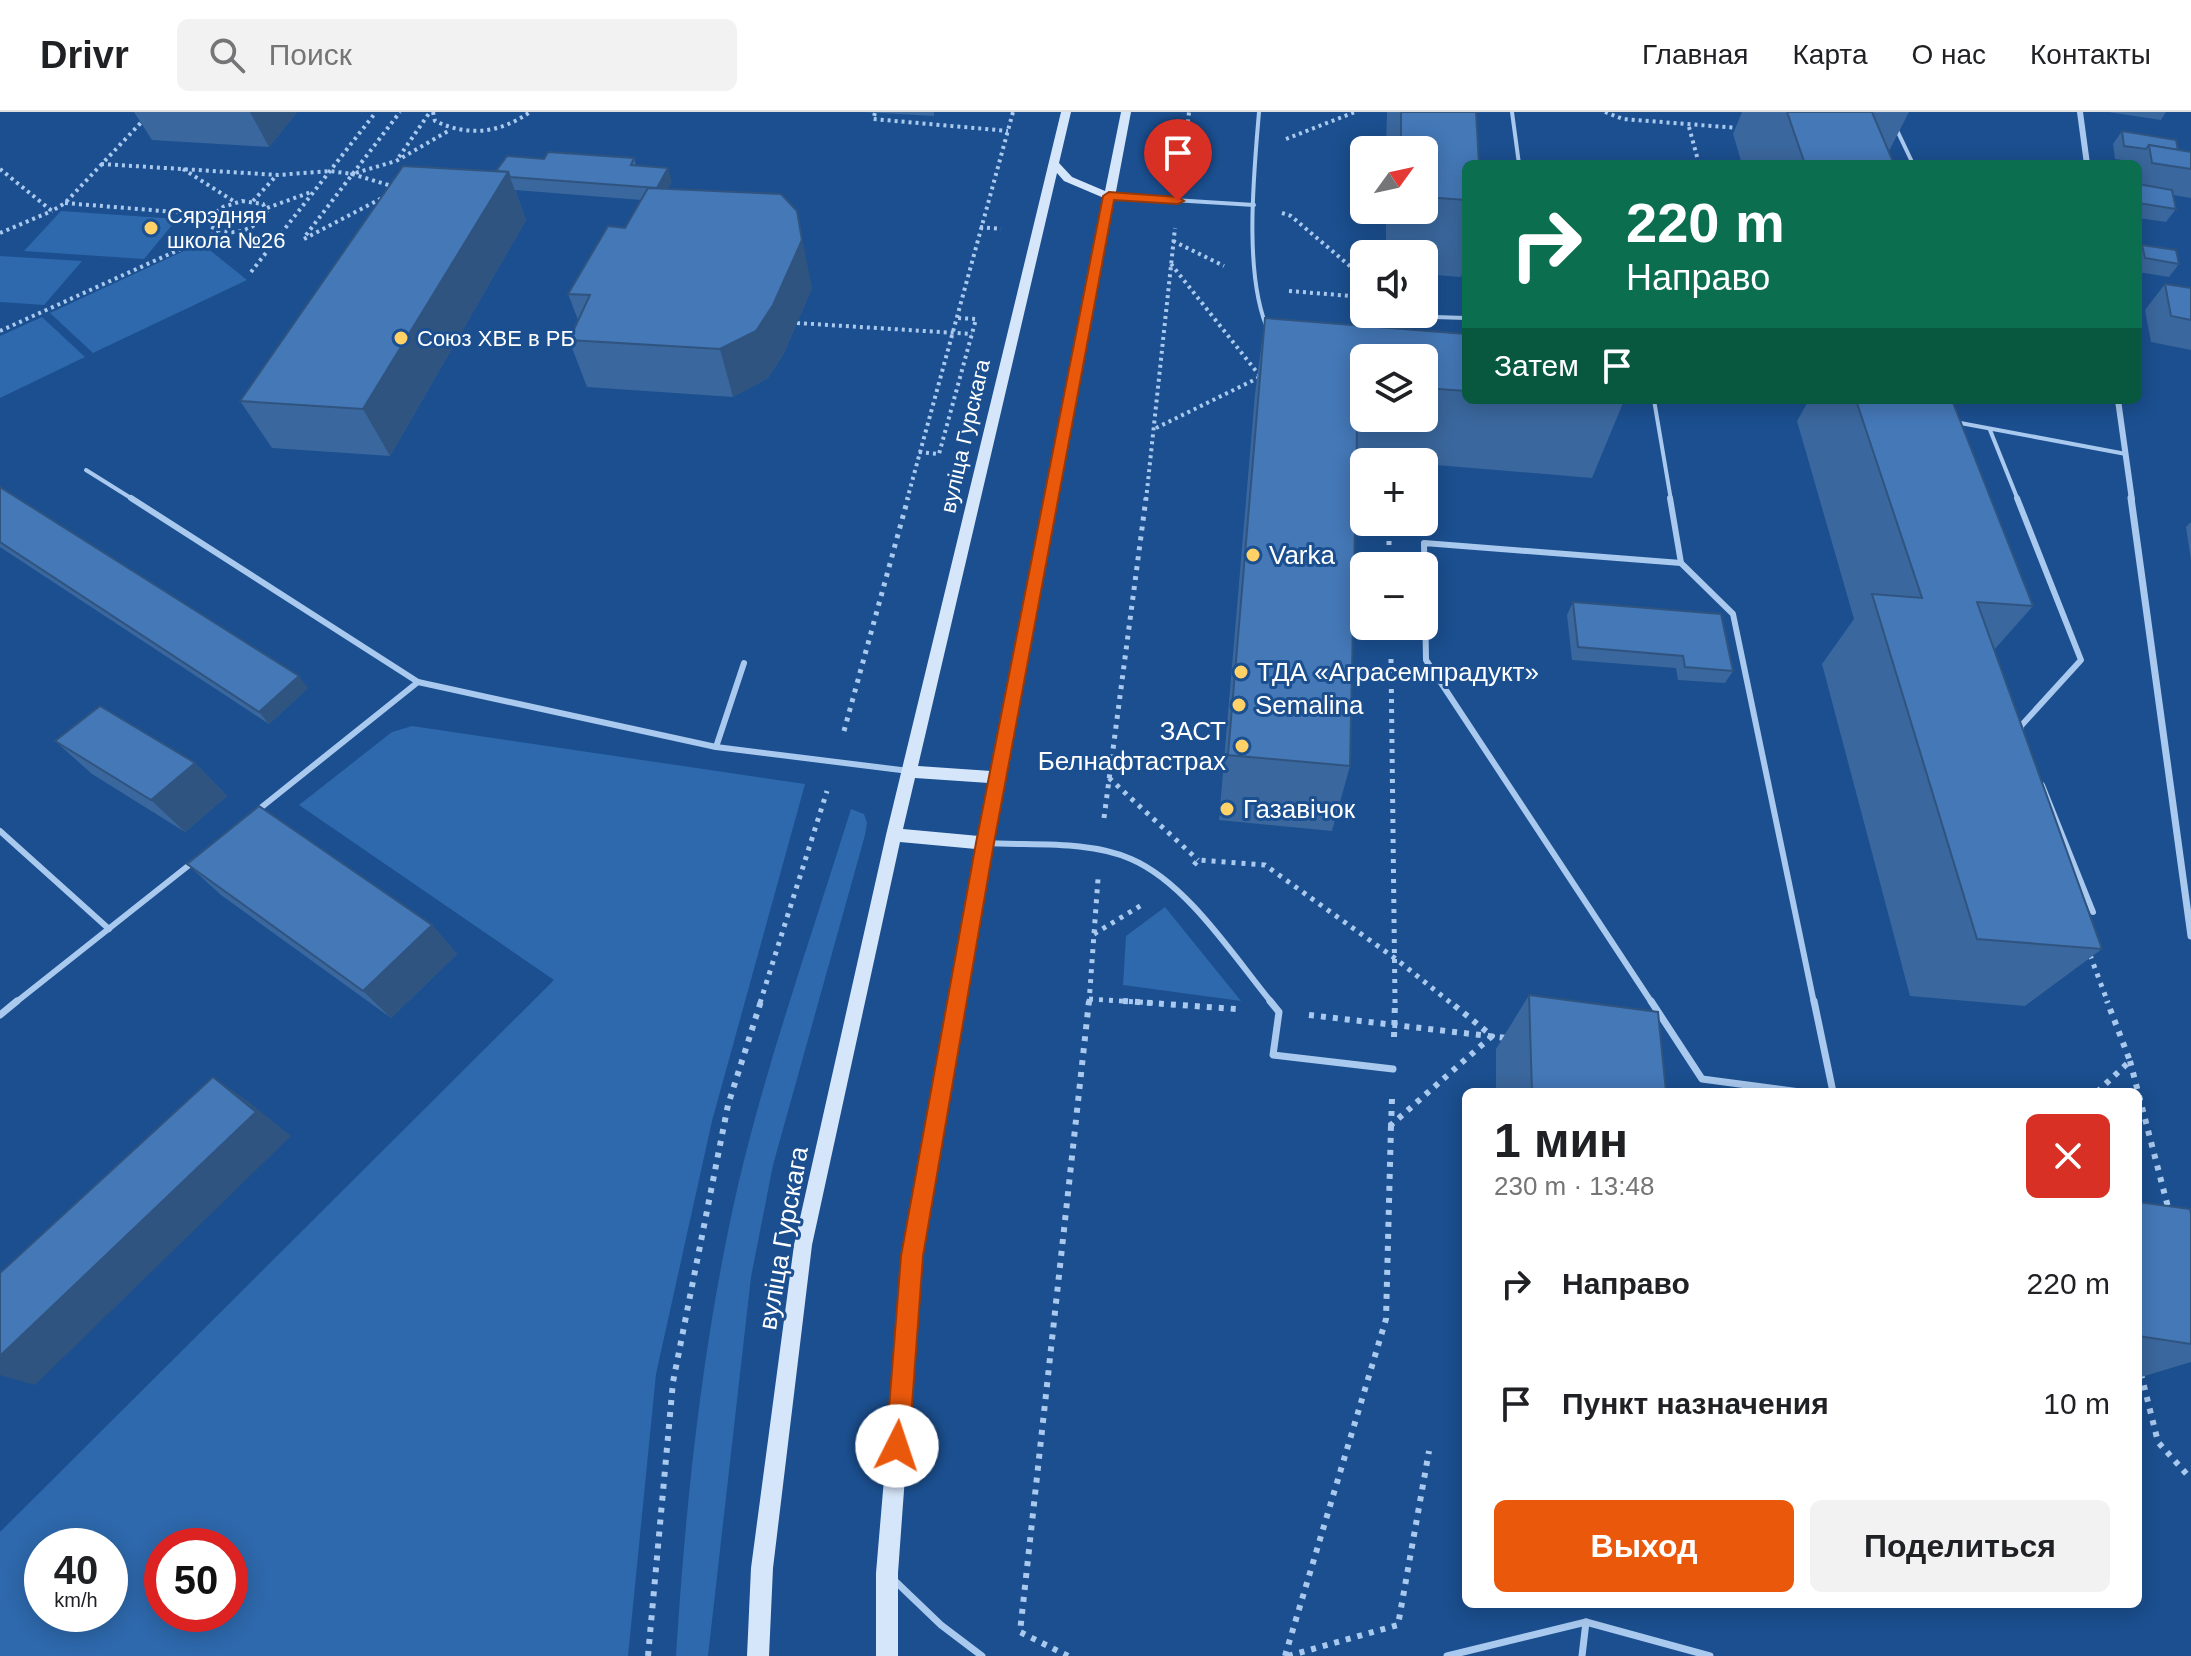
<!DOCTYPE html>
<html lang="ru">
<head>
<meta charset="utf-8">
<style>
  :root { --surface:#fff; --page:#f2f2f2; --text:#202124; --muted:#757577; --line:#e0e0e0; --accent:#ea580c }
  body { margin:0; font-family:Helvetica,sans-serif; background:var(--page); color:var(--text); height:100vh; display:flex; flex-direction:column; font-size:30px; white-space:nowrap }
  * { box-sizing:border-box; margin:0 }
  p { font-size:26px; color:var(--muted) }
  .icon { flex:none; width:44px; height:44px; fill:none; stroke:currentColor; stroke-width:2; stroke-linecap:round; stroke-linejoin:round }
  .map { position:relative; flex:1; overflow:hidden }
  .drawer { position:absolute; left:1462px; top:976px; width:680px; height:520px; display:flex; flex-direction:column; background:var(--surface); border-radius:12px; box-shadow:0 4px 20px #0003 }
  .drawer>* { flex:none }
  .banner { position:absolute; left:1462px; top:48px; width:680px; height:244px; border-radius:12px; box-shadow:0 4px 20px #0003; background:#0b6e4f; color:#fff; overflow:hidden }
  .needle { width:52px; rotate:57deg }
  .controls { position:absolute; left:1350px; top:24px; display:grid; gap:16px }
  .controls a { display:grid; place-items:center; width:88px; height:88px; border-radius:12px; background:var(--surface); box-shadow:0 4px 20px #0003; font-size:40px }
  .speed { position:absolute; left:24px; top:1416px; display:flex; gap:16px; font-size:40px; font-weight:700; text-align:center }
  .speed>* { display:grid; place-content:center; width:104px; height:104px; border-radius:50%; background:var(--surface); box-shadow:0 4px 20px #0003; line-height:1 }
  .speed small { font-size:20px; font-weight:400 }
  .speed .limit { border:12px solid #d22; background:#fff; color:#111 }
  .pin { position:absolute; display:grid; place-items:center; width:68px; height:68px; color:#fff; margin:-82px -34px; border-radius:50% 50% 50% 0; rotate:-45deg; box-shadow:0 0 8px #0007 }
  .pin .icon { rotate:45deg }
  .me { position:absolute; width:88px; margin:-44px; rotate:4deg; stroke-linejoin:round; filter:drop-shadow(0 0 6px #0008) }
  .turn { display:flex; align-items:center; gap:28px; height:168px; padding:0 32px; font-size:36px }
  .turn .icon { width:104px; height:104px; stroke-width:2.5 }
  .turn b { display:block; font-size:56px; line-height:68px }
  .then { display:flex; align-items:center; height:76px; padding:0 32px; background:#0003; gap:16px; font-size:30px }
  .round { display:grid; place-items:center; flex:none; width:84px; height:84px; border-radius:12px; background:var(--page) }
  .overview { display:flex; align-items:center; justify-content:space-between; height:136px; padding:0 32px }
  h1 { font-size:48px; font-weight:700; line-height:60px }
  .action { display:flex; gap:16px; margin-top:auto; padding:16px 32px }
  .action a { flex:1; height:92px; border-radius:12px; background:var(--accent); color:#fff; font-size:32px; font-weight:700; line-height:92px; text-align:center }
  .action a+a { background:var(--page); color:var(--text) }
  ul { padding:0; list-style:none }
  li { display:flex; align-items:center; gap:24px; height:120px; padding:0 32px }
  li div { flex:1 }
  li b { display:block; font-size:30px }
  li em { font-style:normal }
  header { display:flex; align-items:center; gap:48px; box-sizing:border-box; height:112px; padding:0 40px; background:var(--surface); border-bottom:2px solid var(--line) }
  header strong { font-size:38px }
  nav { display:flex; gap:44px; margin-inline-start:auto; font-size:28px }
  .search { width:560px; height:72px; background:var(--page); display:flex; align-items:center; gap:20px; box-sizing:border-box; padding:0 28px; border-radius:12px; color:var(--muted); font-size:30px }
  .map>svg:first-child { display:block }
</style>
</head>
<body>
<header>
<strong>Drivr</strong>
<div class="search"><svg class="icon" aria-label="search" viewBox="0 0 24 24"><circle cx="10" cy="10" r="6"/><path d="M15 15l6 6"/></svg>Поиск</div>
<nav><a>Главная</a><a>Карта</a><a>О нас</a><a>Контакты</a></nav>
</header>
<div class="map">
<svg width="2191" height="1544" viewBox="0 0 2191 1544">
  <rect width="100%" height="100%" fill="#1b4f8f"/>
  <!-- green -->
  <g fill="#2e69ad" fill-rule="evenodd">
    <polygon points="61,99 177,107 144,147 24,139"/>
    <polygon points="201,131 247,168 93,241 50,201"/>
    <polygon points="0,144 82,149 44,193 0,190"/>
    <polygon points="42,205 85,245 0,286 0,224"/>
    <path d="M412,614L805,672L712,1009L656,1262L628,1544H0V1420L554,868L299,693L392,620ZM42,1434H110V1502H42ZM162,1434H230V1502H162Z"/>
    <path d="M851,697L864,702L867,711L865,723L773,1053L751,1165L708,1544H676C686,1385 703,1225 739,1069C769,943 813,820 851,697Z"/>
    <polygon points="1165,795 1241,889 1123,873 1126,824"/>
  </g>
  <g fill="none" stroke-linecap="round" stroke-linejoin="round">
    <!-- path-far2 -->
    <g stroke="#a9c9ee" stroke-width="4" stroke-dasharray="3 4" stroke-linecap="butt">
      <path d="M433,0L435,9C469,25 500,21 530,0"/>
      <polyline points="1605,0 1623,7 1738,16"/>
      <polyline points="875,1 873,7 1008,19"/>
      <polyline points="1689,15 1699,52"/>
      <polyline points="1286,27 1355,0"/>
      <polyline points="399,45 430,0"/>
      <polyline points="101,52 278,63 330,59 352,62"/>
      <polyline points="0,57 52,99 65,91 151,0"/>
      <polyline points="183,57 235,90"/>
      <polyline points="1182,59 1189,0"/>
      <polyline points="395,75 352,62 396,49 450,18"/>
      <path d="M242,89L263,92L267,101C253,120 230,126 210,114L212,103L223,95Z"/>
      <polyline points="253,89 277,63"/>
      <polyline points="65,91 212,103"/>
      <polyline points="267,96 311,80"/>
      <polyline points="1282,101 1291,104 1364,166"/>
      <polyline points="980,115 1001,117"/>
      <polyline points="0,121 52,99"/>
      <polyline points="306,123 400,0"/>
      <polyline points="304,127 384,85"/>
      <polyline points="1173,129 1224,154"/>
      <polyline points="1171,152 1260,264"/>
      <polyline points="251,160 376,0"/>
      <polyline points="1289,179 1364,185"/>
      <polyline points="797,211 972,222"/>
      <polyline points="0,219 218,120"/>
      <polyline points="1156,316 1262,264"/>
      <polyline points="919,340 939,342 976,207 956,206"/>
      <polyline points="907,388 1013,0"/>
      <polyline points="1146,388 1175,116"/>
    </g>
    <!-- path-far1 -->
    <g stroke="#a9c9ee" stroke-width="5" stroke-dasharray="4 6" stroke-linecap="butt">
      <polyline points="1389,433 1389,414 1399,415"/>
      <polyline points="1391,547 1395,891"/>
      <polyline points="844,619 908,386"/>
      <polyline points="1109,666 1198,748"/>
      <polyline points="1104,706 1146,386"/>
      <polyline points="1194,753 1198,748 1265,753 1396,847 1451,891"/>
      <polyline points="1094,822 1145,791"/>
      <polyline points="2090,843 2108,891"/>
      <polyline points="1089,887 1153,891"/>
      <polyline points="760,891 827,679"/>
      <polyline points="1089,891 1098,767"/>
    </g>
    <!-- path -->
    <g stroke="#a9c9ee" stroke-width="6" stroke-dasharray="5 7" stroke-linecap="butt">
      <polyline points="1123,889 1236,897"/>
      <polyline points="1309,903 1506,926"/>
      <polyline points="1394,925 1395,889"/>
      <polyline points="2130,949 2169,1099"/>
      <polyline points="2097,980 2130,949 2107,889"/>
      <polyline points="1392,987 1391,1013 1492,924 1449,889"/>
      <polyline points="2138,1250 2158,1330 2191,1367"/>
      <polyline points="648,1544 673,1270 728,993 761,889"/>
      <polyline points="1068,1544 1020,1520 1089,889"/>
      <polyline points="1285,1544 1386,1207 1391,1013"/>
      <polyline points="1288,1544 1398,1513 1429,1339"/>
    </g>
    <!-- lane-far2 -->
    <g stroke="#a9c9ee" stroke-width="4">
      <path d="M1259,0C1254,60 1243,166 1269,220"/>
      <polyline points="1512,0 1519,52"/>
      <polyline points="1895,14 1913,52"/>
      <polyline points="1109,84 1254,93"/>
      <polyline points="1434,205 1466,206"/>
      <polyline points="1654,288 1671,388"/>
      <polyline points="1955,310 2126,342"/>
      <polyline points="1990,318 2018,388"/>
      <polyline points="86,358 134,388"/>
    </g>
    <!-- lane-far1 -->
    <g stroke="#a9c9ee" stroke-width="6">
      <polyline points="131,386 418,570"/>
      <polyline points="1670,386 1681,451 1733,502 1814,891"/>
      <polyline points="2017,386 2081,548 2020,615 2021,618"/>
      <polyline points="716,635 744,551"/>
      <polyline points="2042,673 2093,800"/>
      <polyline points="258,698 418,570 716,635 909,659"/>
      <polyline points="0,719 109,817"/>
      <path d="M985,731C1031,734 1088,728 1131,747C1187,771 1234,845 1272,891"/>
      <polyline points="15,891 193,750"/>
      <polyline points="1652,891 1426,548 1424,431 1681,451"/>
    </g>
    <!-- lane -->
    <g stroke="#a9c9ee" stroke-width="7">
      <polyline points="1270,889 1279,900 1273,943 1393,957"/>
      <polyline points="1651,889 1702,967 1800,980"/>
      <polyline points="1814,889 1833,980"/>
      <polyline points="0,903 17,889"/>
      <polyline points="894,1468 941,1513 982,1544"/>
      <polyline points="1447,1544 1586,1510 1710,1544"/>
      <polyline points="1582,1544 1586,1510"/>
    </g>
    <!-- street-far1 -->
    <g stroke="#a9c9ee" stroke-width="6">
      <polyline points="2080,0 2087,52"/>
      <polyline points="2118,288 2132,388"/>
    </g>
    <!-- street -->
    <polyline stroke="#a9c9ee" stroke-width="7" points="2131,386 2191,824"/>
    <!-- secondary -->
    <path fill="#d6e6fa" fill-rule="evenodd" d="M1061,0H1071L1059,51L1072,65L1105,79L1121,0H1131L993,731L921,1144L898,1461V1544H876V1461L903,1144L976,737L900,730L812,1133L773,1456L769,1544H747L751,1456L794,1133L886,723ZM1057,61L1064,69L1104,86L991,659L918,654ZM915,666L989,671L979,724L903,717Z"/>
  </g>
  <!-- wall -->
  <g fill="#3a679d" fill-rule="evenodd">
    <polygon points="134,0 297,0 269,35 152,28"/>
    <polygon points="863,0 934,0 934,4"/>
    <polygon points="1387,0 1476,0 1466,52 1466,148 1461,165 1424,162 1424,142 1386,142 1386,98 1424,98 1424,38 1386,38"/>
    <polygon points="1742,0 1909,0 1889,39 1894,52 1742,52 1733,22"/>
    <polygon points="2108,0 2166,0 2161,8"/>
    <polygon points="2122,19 2178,38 2191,40 2191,86 2173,83 2176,97 2166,110 2138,106 2138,52 2136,52 2137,50 2115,47 2113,32"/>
    <polygon points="634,46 636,53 672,69 668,76 812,176 784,241 768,266 733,285 587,275 569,228 578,208 568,182 625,116 641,88 515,78 526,108 390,344 272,336 240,289 496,59 544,47"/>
    <polygon points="2142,133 2179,152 2169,165 2138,160 2138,139"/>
    <polygon points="2165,172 2191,176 2191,238 2151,230 2145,198"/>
    <path d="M1265,206L1466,222V288H1622L1623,291L1592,366L1424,352V350H1397L1356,347L1350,654L1332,719L1219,708L1255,282ZM1364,246H1424V306H1364Z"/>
    <polygon points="1809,288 1952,288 2033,494 1994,538 2102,837 2025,894 1910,884 1822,552 1854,507 1797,309"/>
    <polygon points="0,375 308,576 269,612 0,435"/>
    <polygon points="2191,410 2191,448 2186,415"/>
    <polygon points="1573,490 1733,559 1725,571 1678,568 1676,556 1572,548 1567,503"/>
    <polygon points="55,629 195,651 227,684 185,720 92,662"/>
    <polygon points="187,752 432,813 457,842 391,906 221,783"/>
    <polygon points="1529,883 1666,980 1496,980 1496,937"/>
    <polygon points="2138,1090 2191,1102 2191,1250 2138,1266"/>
  </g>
  <!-- shaded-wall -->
  <g fill="#305480">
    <polygon points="250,0 297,0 269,35"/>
    <polygon points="668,56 672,69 661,90 657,76"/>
    <polygon points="508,60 526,108 390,344 363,297"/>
    <polygon points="797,99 812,176 784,241 768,266 733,285 720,237"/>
    <polygon points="299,564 308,576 269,612 259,600"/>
    <polygon points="195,651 227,684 185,720 151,688"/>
    <polygon points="432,813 457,842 391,906 363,879"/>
    <polygon points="213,965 249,990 291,1024 35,1273 0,1263 0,1244"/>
  </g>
  <!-- building -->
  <g fill="#4478b7" stroke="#305480" stroke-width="2">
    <polygon points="1401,0 1476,0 1479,52 1466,52 1466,88 1424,85 1424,38 1401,38"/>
    <polygon points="1787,0 1872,0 1894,52 1805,52"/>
    <polygon points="2122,19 2176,28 2178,38 2149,33 2146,37 2124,34"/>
    <polygon points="2149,33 2191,40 2191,57 2152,51"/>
    <polygon points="548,40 634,46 631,53 668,56 657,76 510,65 508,60 496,59 507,44 544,47"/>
    <polygon points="403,54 508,60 363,297 240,289"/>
    <polygon points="2138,72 2172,78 2176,97 2138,91"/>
    <polygon points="648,76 781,82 797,99 802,128 773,193 756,219 720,237 569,228 590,183 568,182 608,114 625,116"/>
    <polygon points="2142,133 2176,138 2179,152 2145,146"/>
    <polygon points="2165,172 2191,176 2191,208 2171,204"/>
    <polygon points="1265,206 1466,222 1466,279 1424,276 1424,246 1364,246 1364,271 1358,271 1350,654 1228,643"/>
    <polygon points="1579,288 1622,288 1623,291"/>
    <polygon points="1856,288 1952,288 2033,494 1977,490 2102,837 1977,827 1872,482 1922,486"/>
    <polygon points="0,375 299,564 259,600 0,430"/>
    <polygon points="1573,490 1721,502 1733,559 1685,555 1683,544 1578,535"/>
    <polygon points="100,594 195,651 151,688 55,629"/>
    <polygon points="259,694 432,813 363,879 187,752"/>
    <polygon points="1529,883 1658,900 1666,980 1532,980"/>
    <polygon points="213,965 256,1000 0,1244 0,1161"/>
    <polygon points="2138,1090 2190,1097 2191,1102 2191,1232 2138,1224"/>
  </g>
  <!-- route -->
  <polygon fill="#ea580c" stroke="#983908" stroke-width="2" points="1109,80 1178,85 1184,89 1178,92 1114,88 994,731 923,1144 909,1334 905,1342 897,1346 889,1342 886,1334 901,1144 976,731 1103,84"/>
  <!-- markers -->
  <g fill="#ffd166" stroke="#1b4f8f" stroke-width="3">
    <circle cx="151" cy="116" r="8"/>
    <circle cx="401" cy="226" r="8"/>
    <circle cx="1253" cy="443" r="8"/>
    <circle cx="1241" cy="560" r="8"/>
    <circle cx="1239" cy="593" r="8"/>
    <circle cx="1242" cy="634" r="8"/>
    <circle cx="1227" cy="697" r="8"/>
  </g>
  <g text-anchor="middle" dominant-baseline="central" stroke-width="6" stroke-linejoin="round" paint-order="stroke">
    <!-- far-poi labels -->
    <g font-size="22" fill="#fff" stroke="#1b4f8f" text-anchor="start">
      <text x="167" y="103">Сярэдняя<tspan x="167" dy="25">школа №26</tspan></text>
      <text x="417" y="226">Союз ХВЕ в РБ</text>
    </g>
    <!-- far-street labels -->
    <g font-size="22" fill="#fff" stroke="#1b4f8f">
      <text transform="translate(965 324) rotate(-77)">вуліца Гурскага</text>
    </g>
    <!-- poi labels -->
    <g font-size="26" fill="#fff" stroke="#1b4f8f" text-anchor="start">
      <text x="1269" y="443">Varka</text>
      <text x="1257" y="560">ТДА «Аграсемпрадукт»</text>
      <text x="1255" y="593">Semalina</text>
      <text x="1226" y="619" text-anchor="end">ЗАСТ<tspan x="1226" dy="30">Белнафтастрах</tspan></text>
      <text x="1243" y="697">Газавічок</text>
    </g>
    <!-- street labels -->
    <g font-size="26" fill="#fff" stroke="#1b4f8f">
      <text transform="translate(783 1126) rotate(-80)">вуліца Гурскага</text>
    </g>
  </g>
</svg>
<div class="controls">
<a><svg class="needle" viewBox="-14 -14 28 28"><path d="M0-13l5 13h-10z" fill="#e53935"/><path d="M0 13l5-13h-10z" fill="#757577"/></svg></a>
<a><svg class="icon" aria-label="sound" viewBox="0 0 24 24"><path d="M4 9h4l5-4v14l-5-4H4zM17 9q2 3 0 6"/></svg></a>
<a><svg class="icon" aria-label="layers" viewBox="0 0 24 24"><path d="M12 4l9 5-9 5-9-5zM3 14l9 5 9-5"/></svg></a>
<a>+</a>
<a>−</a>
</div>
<div class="speed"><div>40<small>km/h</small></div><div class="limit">50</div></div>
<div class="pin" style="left:1178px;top:89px;background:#d93025"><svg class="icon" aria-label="arrive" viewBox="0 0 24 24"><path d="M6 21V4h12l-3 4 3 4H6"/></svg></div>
<svg class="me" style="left:897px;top:1334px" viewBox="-20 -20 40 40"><circle r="19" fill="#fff"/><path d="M0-13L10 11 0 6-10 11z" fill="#ea580c"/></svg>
<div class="banner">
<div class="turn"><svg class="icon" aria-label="right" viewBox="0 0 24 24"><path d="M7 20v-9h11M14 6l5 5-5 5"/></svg><div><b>220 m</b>Направо</div></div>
<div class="then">Затем<svg class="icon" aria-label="arrive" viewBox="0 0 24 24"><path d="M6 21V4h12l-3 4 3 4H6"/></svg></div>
</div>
<section class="drawer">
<div class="overview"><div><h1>1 мин</h1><p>230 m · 13:48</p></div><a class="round" style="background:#d93025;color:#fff"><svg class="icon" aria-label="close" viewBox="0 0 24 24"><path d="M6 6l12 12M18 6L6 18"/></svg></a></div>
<ul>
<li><svg class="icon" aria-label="right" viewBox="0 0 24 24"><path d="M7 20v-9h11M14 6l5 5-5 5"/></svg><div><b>Направо</b></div><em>220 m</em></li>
<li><svg class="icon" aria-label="arrive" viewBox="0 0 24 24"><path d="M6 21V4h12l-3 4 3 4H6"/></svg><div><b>Пункт назначения</b></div><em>10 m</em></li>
</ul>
<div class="action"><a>Выход</a><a>Поделиться</a></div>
</section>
</div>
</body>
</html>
